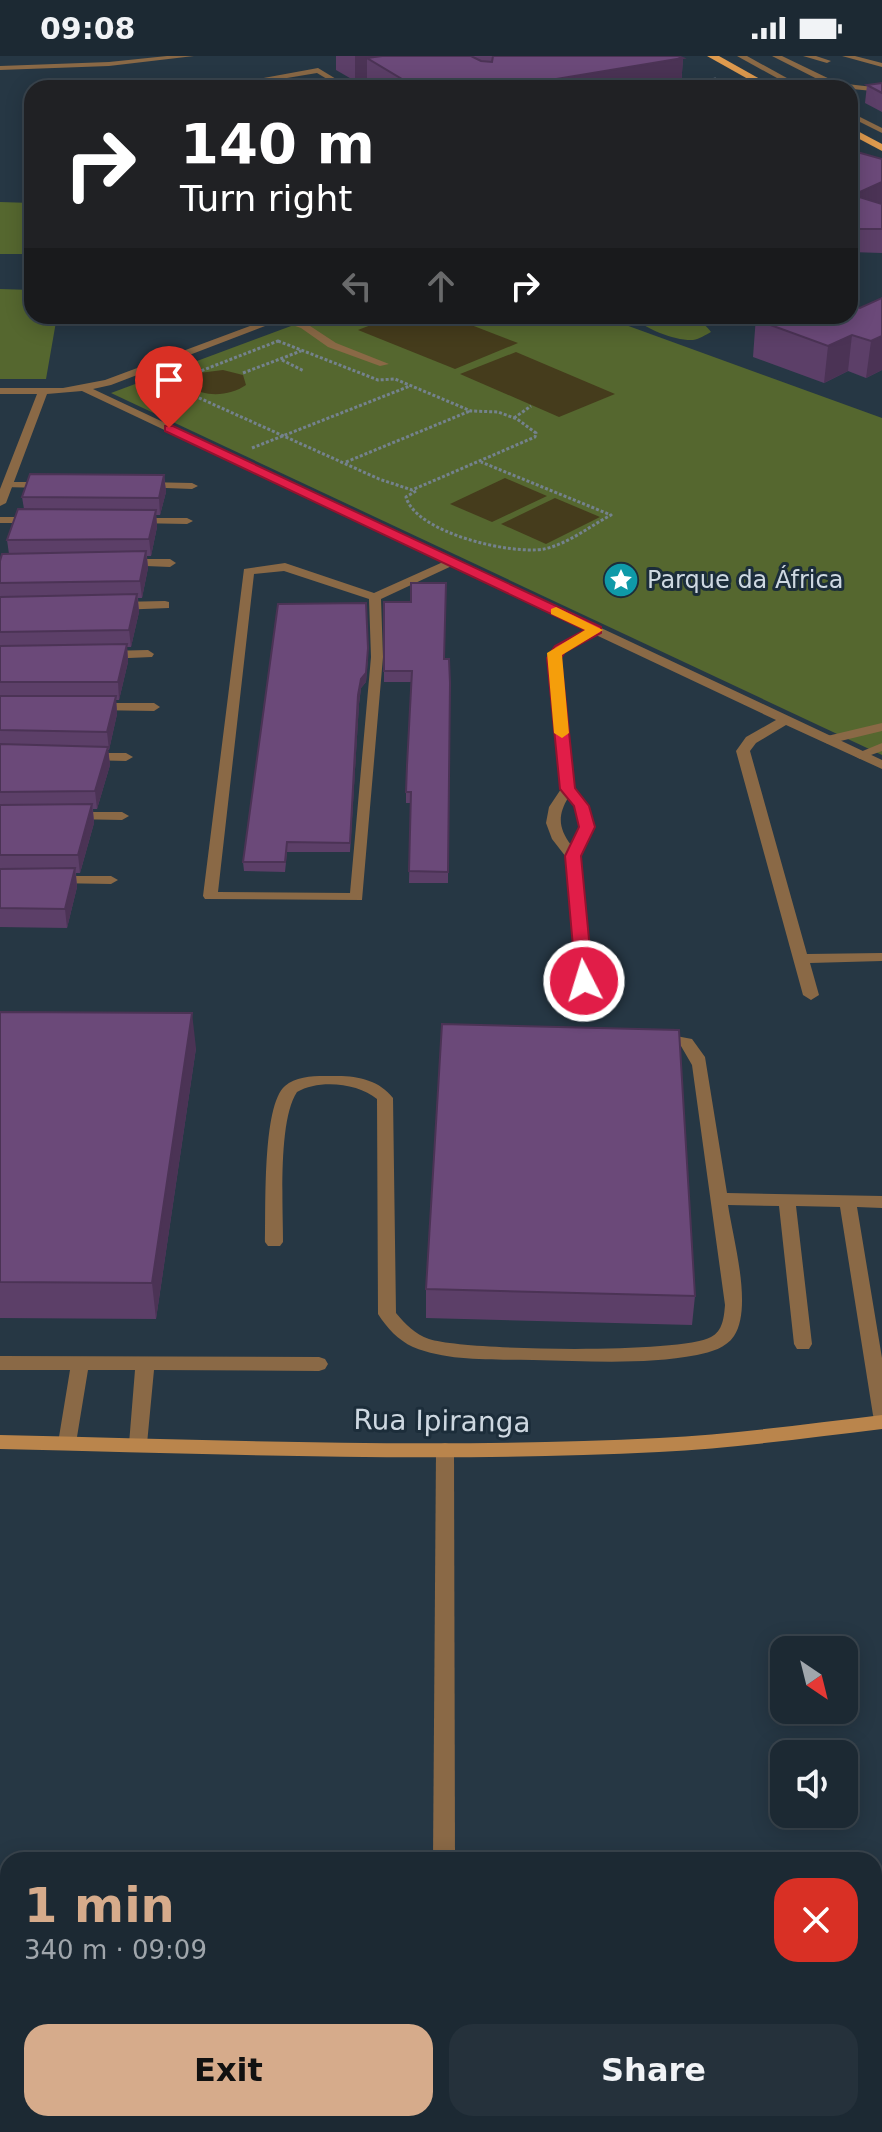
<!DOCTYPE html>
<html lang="en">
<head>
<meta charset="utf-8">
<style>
  :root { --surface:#1c2933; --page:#25313b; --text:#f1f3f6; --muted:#a0a6ac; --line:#3a454e; --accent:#d6ab8b }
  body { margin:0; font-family:"DejaVu Sans",sans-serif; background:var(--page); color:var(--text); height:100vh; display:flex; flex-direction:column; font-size:30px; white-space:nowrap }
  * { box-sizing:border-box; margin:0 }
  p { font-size:26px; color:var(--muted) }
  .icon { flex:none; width:44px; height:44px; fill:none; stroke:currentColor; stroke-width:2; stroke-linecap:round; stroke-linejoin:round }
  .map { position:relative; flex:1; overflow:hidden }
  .drawer { position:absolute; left:0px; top:1796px; width:882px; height:280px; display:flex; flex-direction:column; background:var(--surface); border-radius:24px 24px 0 0; box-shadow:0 4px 20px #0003,0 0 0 2px var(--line) }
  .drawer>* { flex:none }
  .guide { position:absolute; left:24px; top:24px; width:834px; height:244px; border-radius:24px; box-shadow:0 4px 20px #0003,0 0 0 2px var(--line); background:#202124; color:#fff; overflow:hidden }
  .needle { width:52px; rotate:145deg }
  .tools { position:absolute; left:770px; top:1580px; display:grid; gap:16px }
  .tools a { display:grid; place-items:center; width:88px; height:88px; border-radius:16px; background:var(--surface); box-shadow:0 4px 20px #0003,0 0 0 2px var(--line); font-size:40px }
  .pin { position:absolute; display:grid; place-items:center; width:68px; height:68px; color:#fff; margin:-82px -34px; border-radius:50% 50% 50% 0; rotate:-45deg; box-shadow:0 0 8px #0007 }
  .pin .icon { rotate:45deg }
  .me { position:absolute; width:88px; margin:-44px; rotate:355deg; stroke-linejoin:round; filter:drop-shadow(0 0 6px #0008) }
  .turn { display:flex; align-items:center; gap:28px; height:168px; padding:0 24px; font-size:36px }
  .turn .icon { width:104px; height:104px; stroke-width:2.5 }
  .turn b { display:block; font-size:56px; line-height:68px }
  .lanes { display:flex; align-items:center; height:76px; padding:0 24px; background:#0003; justify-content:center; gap:40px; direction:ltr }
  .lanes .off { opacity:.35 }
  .round { display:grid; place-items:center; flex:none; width:84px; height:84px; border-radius:24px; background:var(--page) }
  .overview { display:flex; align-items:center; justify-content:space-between; height:136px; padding:0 24px }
  h1 { font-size:48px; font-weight:700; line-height:60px; color:var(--accent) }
  .action { display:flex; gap:16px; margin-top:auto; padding:16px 24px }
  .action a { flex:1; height:92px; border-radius:24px; background:var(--accent); color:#111; font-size:32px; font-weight:700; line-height:92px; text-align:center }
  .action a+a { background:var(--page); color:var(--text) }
  .status { display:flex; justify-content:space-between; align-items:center; height:56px; padding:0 40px; background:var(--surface); direction:ltr }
  .status svg { height:22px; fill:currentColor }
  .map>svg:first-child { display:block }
</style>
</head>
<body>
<div class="status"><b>09:08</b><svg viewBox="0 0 49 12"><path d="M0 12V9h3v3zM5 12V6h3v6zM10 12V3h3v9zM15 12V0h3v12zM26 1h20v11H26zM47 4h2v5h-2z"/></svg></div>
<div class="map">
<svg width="882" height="2076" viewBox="0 0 882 2076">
  <rect width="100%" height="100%" fill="#263744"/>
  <!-- green -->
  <g fill="#55672f">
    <polygon points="0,146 32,147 32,198 0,198"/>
    <polygon points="0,233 32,234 32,260 57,260 46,323 0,323"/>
    <polygon points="318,260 601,260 882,362 882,699 111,337"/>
    <path d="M632,260C656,260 696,253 711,276C705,279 700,283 693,284C676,285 644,273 632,260Z"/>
    <polygon points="874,1859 882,1859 882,2076 469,2076 469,2068 874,2068"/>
  </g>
  <!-- sand -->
  <g fill="#453c1c">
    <polygon points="394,260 448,260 518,287 455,313 358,274"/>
    <polygon points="516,296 615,338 559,361 460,318"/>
    <path d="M223,314L243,319L246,329C230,340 205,342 189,330L190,323L199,317Z"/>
    <polygon points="505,422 547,440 492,466 450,448"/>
    <polygon points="555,442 600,461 546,488 501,468"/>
  </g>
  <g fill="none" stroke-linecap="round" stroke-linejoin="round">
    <!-- path -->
    <g stroke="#74828d" stroke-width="3" stroke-dasharray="3 2" stroke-linecap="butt">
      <polyline points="664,32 716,23"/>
      <polyline points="331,265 353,260"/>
      <polygon points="278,285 378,324 395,323 471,355 498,356 517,363 536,377 535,381 412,434 379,423 197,341 180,329 180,323"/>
      <polyline points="282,304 304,315"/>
      <polyline points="243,317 301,295"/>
      <polyline points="514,362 531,350"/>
      <polyline points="252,392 410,330"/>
      <polyline points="346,406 470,355"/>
      <path d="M416,435L406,441C416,477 511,499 544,493C568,488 590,470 611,459L481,406"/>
    </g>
    <!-- service -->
    <g fill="#8a6946" fill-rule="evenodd">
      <polygon points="167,0 194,0 109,10 0,14 0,10 109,6"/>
      <polygon points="772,0 782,0 838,27 882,32 882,36 833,31"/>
      <polygon points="803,0 816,0 831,5 827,7"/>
      <polygon points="318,12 351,32 342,32 317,17 228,32 210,32"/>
      <polygon points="191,260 201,260 202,261 197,264"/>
      <polygon points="278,260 307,268 336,287 389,308 380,310 328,291 301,272 278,264"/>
      <polygon points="7,426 45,426 51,429 45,432 3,431 3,427"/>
      <polygon points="144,426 192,427 198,430 192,433 140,431 140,427"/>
      <polygon points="0,461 34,461 40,464 34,467 0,467"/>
      <polygon points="138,462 187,462 193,465 187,468 134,467 132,465"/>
      <path d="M452,502L458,506L456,508L381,543L383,601L362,844L205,843L203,840L244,513L285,507L374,537ZM284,515L369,543L371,601L350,837L218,836L254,518Z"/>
      <polygon points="126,503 170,503 176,507 170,511 122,509 122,505"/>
      <polygon points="165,545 169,546 169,552 118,554 112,550 118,546"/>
      <polygon points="148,594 154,598 152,601 106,603 100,599 106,595"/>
      <polygon points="98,647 154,647 160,651 154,655 93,654 93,648"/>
      <polygon points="882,667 882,675 828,688 821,684 823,681"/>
      <polygon points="882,687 882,695 860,703 853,699"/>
      <polygon points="90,697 126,697 133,701 126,705 85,704 85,698"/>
      <polygon points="74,756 122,756 129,760 122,764 69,763 67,760 69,757"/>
      <polygon points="58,820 111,820 118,824 111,828 53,827 51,824 53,821"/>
      <path d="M660,977L692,983L705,1001L727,1137L882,1140V1152L857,1151L882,1302V1366L875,1364L873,1359L840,1151L796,1150L812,1288L809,1293H797L794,1288L779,1150L728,1149C733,1183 753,1251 734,1280C726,1292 711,1296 697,1299C644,1309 587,1305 533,1304C494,1303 450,1306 413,1291C398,1284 387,1272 378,1258L377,1043C358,1027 319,1023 297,1036C278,1064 283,1150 283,1186L280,1190H268L265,1186C266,1155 262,1049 285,1030C298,1018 322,1020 338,1020C359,1020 380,1025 393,1042L396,1257C405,1268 415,1278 429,1283C465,1295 680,1298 711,1281C723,1275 724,1261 725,1249L692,1009L681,990L655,985L652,982L655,979Z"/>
      <polygon points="0,1300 319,1301 325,1303 328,1308 325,1313 319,1315 154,1314 147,1388 145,1393 138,1395 131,1393 129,1388 135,1314 88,1314 76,1387 74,1392 67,1394 60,1392 58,1387 70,1314 0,1314"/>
    </g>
    <!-- minor -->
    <g fill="#8a6946" fill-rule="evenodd">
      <polygon points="737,0 747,0 805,32 795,32"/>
      <polygon points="842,0 855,0 882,7 882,11"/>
      <polygon points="850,56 882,72 882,77 850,61"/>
      <path d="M277,260H291L111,329L93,333L882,704V713L786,669L756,687L750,695L807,898L882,897V905L810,907L819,939L811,944L803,939L736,695L746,681L776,664L596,579L564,596L560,602L575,733L588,750L594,771L580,800L592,925L584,930L579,928L566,801L552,783L546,767L549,751L561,733L548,602L556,590L587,574L82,335L47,338L6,447L0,450V433L37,338H0V332H63L105,324ZM568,742L574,750L580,771L571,789C559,773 557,760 568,742Z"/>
      <polygon points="445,1387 452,1389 454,1394 455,1804 433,1804 436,1394 438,1389"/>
      <rect x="431" y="2068" width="24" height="8"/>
    </g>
    <!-- secondary -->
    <g fill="#ba854c" fill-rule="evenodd">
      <path d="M882,1359V1373C808,1382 734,1392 659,1396C440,1407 220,1398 0,1393V1379C220,1384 440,1393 659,1382C734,1378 808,1368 882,1359Z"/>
      <rect x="874" y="1819" width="8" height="20"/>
      <polygon points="0,1827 8,1828 8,1848 0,1847"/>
    </g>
    <!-- primary -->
    <g fill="#de9a4e" fill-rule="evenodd">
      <polygon points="707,0 719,0 776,32 764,32"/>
      <polygon points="850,71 882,88 882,95 850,78"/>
    </g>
  </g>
  <!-- wall -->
  <g fill="#5c3f68">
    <polygon points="336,0 678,0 683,2 681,31 677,32 368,32 367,23 355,25 336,14"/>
    <polygon points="882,27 882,56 865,47 867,29"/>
    <polygon points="850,94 882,103 882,148 881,148 882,148 882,197 850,196"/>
    <polygon points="882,242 882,314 866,322 848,315 824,327 753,301 756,260 850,260 860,252"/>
    <polygon points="164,419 166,436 160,459 156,459 157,471 151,500 147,500 148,512 142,542 138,542 139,556 131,591 127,591 128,606 119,644 116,644 117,658 109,694 108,694 110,709 97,753 93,753 94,767 80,817 76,817 77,831 67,872 0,871 0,505 9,498 7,484 24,453 22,441"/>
    <polygon points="384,546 445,603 449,603 448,827 409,827 411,747 406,747 406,736 411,626 384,626"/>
    <polygon points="368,601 366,626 361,632 359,648 350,796 287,796 285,816 244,815 243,806"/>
    <polygon points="0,956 196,992 156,1263 0,1262"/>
    <polygon points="426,1233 695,1240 692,1269 426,1262"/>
  </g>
  <!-- shaded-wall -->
  <g fill="#4b3355">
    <polygon points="355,0 425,0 367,2 367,23 355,25"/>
    <polygon points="683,2 681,31 677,32 502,32"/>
    <polygon points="882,126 882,148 850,162 853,139"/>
    <polygon points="852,279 848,315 824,327 828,290"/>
    <polygon points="882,280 882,314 866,322 871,285"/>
    <polygon points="164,419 166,436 160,459 159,442"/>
    <polygon points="156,454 157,471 151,500 149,483"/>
    <polygon points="146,495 148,512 142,542 140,525"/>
    <polygon points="137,538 139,556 131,591 129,574"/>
    <polygon points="127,588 128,606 119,644 118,626"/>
    <polygon points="368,592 366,626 361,632 359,648 350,796 358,639"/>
    <polygon points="116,640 117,658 109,694 107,676"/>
    <polygon points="108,691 110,709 97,753 95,735"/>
    <polygon points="92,748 94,767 80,817 78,799"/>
    <polygon points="75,812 77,831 67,872 65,853"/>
    <polygon points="192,957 196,992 156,1263 152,1227"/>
  </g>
  <!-- building -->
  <g fill="#6b4979" stroke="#4b3355" stroke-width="2">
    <polygon points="382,0 471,0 481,5 492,6 493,0 678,0 683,2 502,32 417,32 367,2"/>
    <polygon points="882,27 882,37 867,29"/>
    <polygon points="850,94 882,103 882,126 853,139 882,148 882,173 850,173"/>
    <polygon points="882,242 882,280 871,285 852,279 828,290 757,264 767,260 850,260 850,248 860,252"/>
    <polygon points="30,418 164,419 159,442 22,441"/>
    <polygon points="18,453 156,454 149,483 7,484"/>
    <polygon points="146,495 140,525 0,527 0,505 2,498"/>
    <polygon points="411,527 446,527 444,603 449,603 450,627 448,816 409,815 411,736 406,736 407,709 412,615 384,615 384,546 411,546"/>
    <polygon points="137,538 129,574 0,576 0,541"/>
    <polygon points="366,547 368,592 366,617 361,623 358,639 350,787 287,786 285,806 243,806 278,548"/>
    <polygon points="127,588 118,626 0,626 0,590"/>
    <polygon points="0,640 116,640 107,676 0,674"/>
    <polygon points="0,688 108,691 95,735 0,736"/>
    <polygon points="92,748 78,799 0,799 0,749"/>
    <polygon points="75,812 65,853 0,852 0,813"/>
    <polygon points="0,956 192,957 152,1227 0,1226"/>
    <polygon points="442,968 679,974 695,1240 426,1233"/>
  </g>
  <!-- route -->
  <polygon fill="#e11d48" stroke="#92132f" stroke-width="2" points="165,370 173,370 601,571 601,577 565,596 561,602 575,732 589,750 595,771 581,800 593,925 590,928 578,928 576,925 565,800 579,771 574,750 560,733 547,602 555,590 585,574 165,375"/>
  <!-- slow -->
  <polygon fill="#f59e0b" points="556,551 603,574 562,599 569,677 562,682 554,677 547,597 585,574 551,558 551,553"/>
  <!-- icons -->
  <defs>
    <symbol id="sight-disc" viewBox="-11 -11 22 22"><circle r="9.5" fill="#0f9aa8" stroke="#1c2d3a"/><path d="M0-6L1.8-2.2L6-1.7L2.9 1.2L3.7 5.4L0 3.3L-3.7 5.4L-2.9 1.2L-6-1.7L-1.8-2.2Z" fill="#fff"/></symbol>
  </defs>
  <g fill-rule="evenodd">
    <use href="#sight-disc" x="601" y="504" width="40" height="40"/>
  </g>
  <g text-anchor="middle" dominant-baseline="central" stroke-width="6" stroke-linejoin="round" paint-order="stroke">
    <!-- far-poi labels -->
    <g font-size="24" fill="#ced8e1" stroke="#1c2d3a" text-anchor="start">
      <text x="647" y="524">Parque da África</text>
    </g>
    <!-- street labels -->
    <g font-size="28" fill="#ced8e1" stroke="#1c2d3a">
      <text transform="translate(442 1365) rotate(1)">Rua Ipiranga</text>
    </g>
  </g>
</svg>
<div class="tools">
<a><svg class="needle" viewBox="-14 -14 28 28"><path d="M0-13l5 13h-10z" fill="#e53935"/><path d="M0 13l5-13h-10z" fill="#a0a6ac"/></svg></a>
<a><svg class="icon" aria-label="sound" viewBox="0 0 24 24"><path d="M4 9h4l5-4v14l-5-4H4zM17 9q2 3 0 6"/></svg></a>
</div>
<div class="pin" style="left:169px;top:372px;background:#d93025"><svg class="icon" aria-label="arrive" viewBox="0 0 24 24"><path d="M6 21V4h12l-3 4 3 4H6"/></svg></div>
<svg class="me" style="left:584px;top:925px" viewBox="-20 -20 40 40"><circle r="17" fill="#e11d48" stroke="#fff" stroke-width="3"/><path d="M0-11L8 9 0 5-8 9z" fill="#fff"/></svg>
<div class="guide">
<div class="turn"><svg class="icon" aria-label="right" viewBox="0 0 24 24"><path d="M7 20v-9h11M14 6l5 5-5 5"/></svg><div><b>140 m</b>Turn right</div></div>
<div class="lanes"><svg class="icon off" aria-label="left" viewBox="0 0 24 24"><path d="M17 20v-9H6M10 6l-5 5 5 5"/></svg><svg class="icon off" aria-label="ahead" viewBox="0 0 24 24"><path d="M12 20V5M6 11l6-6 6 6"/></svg><svg class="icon" aria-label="right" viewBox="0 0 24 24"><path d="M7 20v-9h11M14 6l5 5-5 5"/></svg></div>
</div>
<section class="drawer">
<div class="overview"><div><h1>1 min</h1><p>340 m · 09:09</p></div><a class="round" style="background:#d93025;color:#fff"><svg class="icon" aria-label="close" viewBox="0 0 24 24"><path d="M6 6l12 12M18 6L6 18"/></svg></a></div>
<div class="action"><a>Exit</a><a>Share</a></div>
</section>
</div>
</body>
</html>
